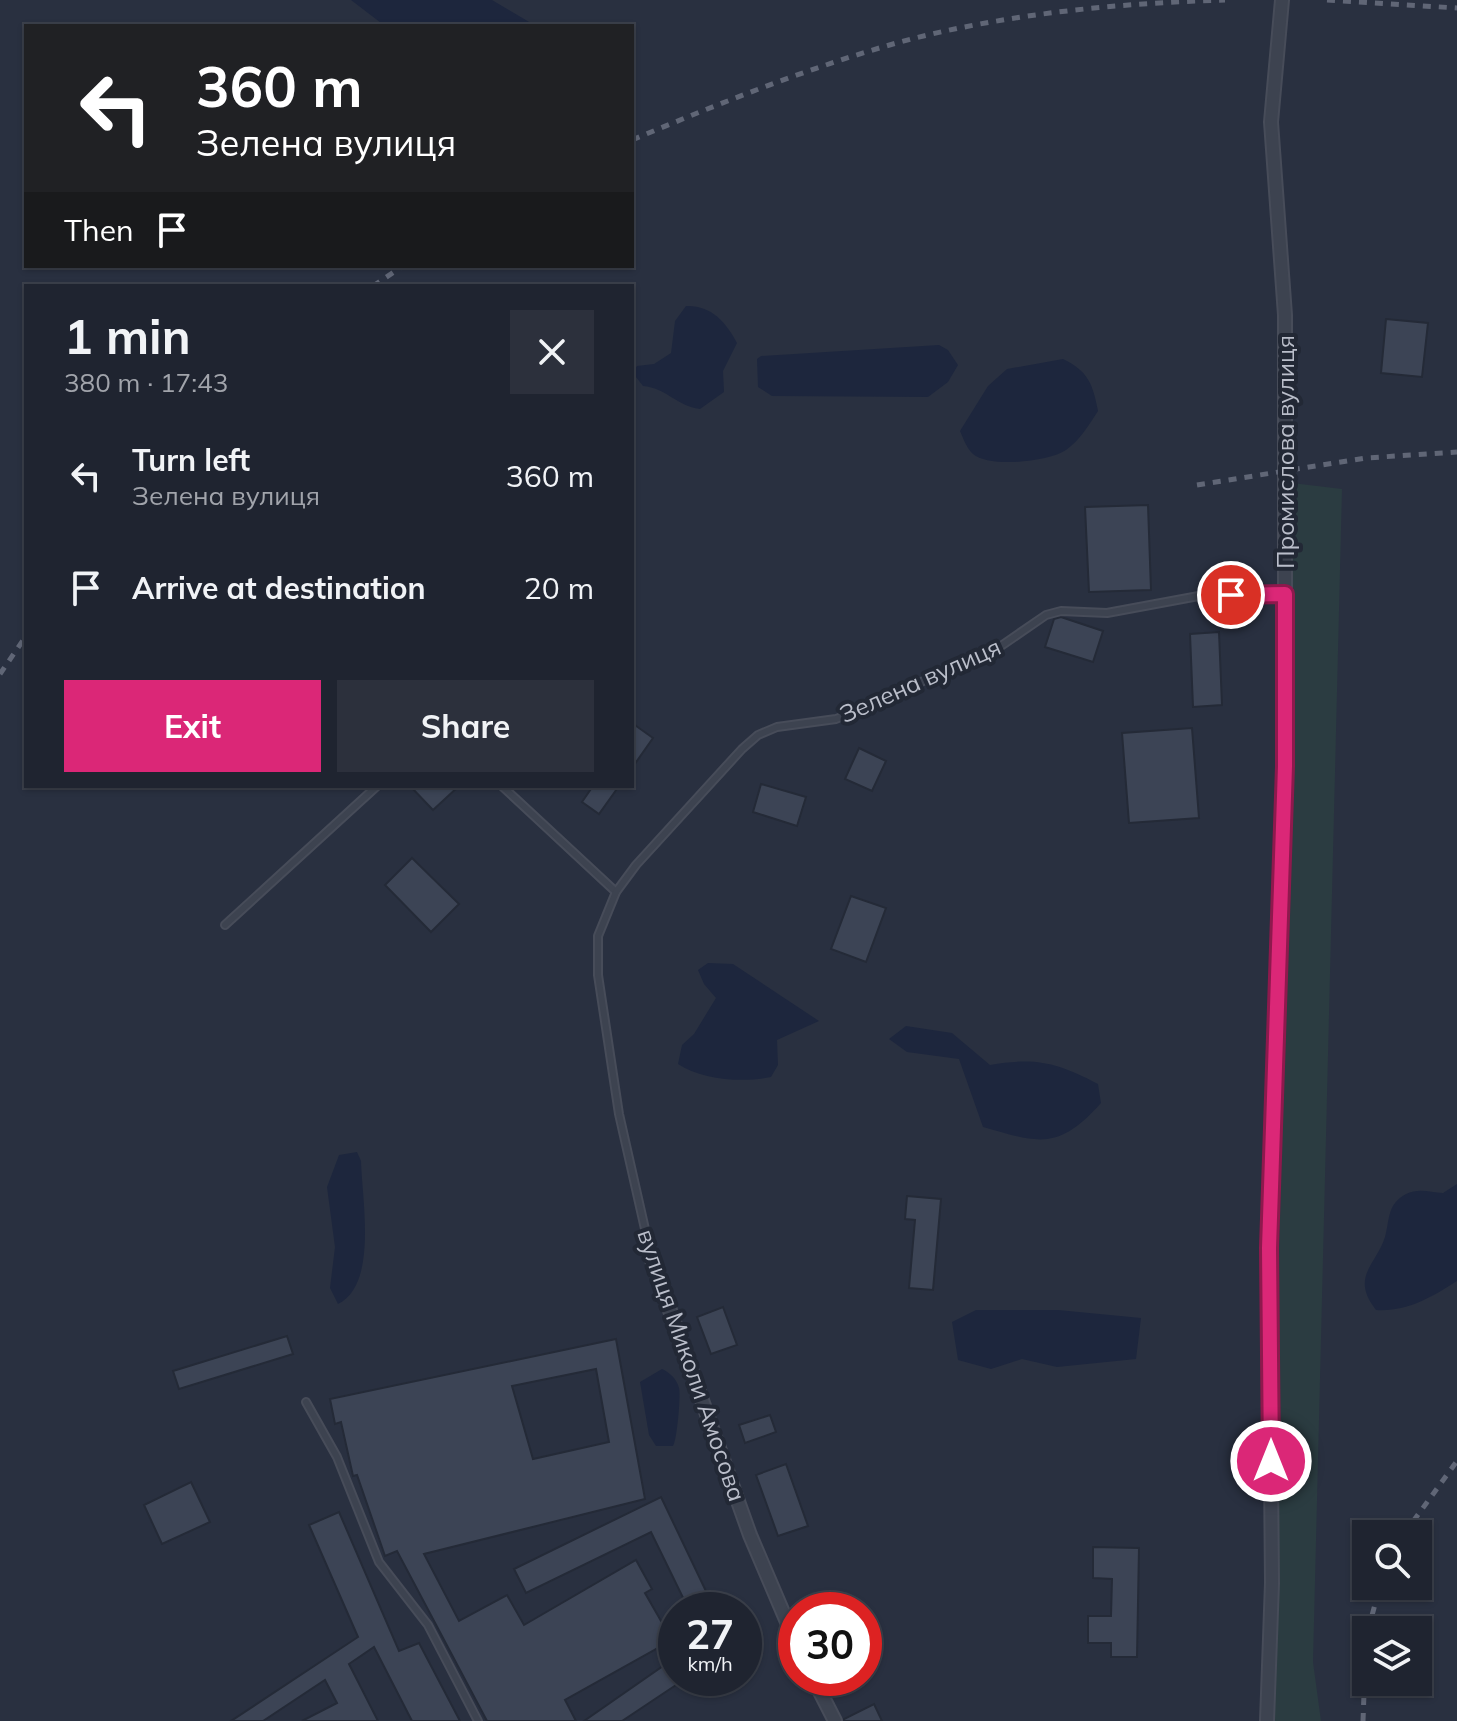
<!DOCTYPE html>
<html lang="en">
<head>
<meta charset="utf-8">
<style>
  :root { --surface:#1f2430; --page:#2c303c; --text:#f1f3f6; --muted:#a1a4ab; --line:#3c414c; --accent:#db2777 }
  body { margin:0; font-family:Mulish,sans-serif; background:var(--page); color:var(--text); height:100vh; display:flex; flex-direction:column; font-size:30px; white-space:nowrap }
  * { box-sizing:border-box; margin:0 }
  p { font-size:26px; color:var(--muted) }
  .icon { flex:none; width:44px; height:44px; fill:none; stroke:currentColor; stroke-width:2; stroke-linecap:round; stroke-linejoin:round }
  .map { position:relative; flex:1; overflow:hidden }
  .details { position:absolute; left:24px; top:284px; width:610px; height:504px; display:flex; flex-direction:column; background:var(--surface); border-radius:0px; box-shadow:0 2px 6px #0004,0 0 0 2px var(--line) }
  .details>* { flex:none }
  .hud { position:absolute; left:24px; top:24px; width:610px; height:244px; border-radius:0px; box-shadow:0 2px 6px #0004,0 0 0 2px var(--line); background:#202124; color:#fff; overflow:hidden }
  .tools { position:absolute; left:1352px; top:1520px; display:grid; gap:16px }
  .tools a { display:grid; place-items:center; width:80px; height:80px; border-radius:0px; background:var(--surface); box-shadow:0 2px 6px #0004,0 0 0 2px var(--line); font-size:40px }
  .speed { position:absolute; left:658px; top:1592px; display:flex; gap:16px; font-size:40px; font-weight:700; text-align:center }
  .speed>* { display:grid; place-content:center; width:104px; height:104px; border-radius:50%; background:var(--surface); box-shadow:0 2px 6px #0004,0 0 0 2px var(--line); line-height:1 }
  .speed small { font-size:20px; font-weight:400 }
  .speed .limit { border:12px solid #d22; background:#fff; color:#111 }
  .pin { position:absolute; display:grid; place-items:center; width:68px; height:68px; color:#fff; margin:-34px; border:4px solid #fff; border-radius:50%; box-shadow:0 2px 8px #0007 }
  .me { position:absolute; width:88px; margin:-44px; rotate:0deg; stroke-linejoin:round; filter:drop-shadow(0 0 6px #0008) }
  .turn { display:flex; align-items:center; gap:28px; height:168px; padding:0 40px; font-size:36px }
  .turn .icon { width:104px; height:104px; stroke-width:2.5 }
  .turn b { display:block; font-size:56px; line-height:68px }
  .then { display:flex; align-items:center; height:76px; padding:0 40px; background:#0003; gap:16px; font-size:30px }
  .round { display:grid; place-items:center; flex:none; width:84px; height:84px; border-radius:0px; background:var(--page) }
  .headline { display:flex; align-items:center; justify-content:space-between; height:136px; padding:0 40px }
  h1 { font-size:48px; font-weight:700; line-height:60px }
  .action { display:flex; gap:16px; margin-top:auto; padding:16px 40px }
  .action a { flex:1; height:92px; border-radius:0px; background:var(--accent); color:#fff; font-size:32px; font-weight:700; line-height:92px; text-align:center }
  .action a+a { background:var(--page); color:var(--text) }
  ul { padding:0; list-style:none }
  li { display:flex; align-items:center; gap:24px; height:112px; padding:0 40px }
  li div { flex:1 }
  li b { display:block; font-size:30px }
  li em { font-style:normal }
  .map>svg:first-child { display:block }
</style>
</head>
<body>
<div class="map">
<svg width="1457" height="1721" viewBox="0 0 1457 1721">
  <rect width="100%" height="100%" fill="#293040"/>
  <!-- green -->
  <polygon fill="#2b3c41" points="1292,483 1342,489 1313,1662 1321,1721 1267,1721 1291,774"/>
  <!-- water -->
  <g fill="#1d263d">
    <polygon points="351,0 492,0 536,26 461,26 454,22 445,26 385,26"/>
    <path d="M686,306C711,305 726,322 737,343L723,371L724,392L700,409C677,406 666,388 643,386L632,372L637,366L654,364L671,353L675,321Z"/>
    <polygon points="939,345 948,350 958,365 948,382 928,397 772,396 758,387 757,359 761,356"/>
    <path d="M1063,359C1088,371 1093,384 1098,411C1089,425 1080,440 1066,450C1048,462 989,468 973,454C967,449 963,438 960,431L988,386L1007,369Z"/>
    <path d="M708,963L733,964L819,1021L777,1040L778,1065L771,1077C744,1083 701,1080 678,1064L682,1045L694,1034L716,998L704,984L698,970Z"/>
    <path d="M906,1026L952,1033L990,1065C1037,1057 1057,1063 1098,1084L1101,1103C1058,1151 1039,1143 983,1127L959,1059L907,1052L889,1039Z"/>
    <path d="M357,1152L361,1161C362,1200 378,1285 338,1304L330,1288L335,1247L327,1187L339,1155Z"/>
    <path d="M1457,1184V1281C1432,1297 1407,1312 1376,1310C1350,1277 1376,1265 1385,1237C1390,1219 1387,1204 1406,1194C1418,1188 1430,1192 1443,1193Z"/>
    <polygon points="976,1310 1058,1310 1141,1318 1136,1359 1057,1367 1022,1359 991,1369 958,1360 952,1322"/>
    <path d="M662,1369C669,1372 677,1379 679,1388C681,1394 677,1441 673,1446H656L649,1435L640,1382Z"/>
  </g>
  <!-- building -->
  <g fill="#3c4455" stroke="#242a37" stroke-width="2" fill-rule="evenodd">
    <polygon points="1386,319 1428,323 1422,377 1381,373"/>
    <polygon points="1148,505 1151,590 1089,592 1085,507"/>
    <polygon points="1061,617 1103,631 1093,662 1045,647 1054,619"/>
    <polygon points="1219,632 1222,705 1193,707 1190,634"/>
    <polygon points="632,723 653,738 632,768"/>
    <polygon points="1192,728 1199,818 1129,823 1122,733"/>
    <polygon points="859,748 886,761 872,791 845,779"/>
    <polygon points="761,784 806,797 797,826 753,812"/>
    <polygon points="410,786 459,786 433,810"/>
    <polygon points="593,786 619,786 599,814 582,802"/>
    <polygon points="412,858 459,904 431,932 385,885"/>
    <polygon points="851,896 886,908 866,962 831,949"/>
    <polygon points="907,1196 941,1199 933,1290 909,1288 915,1220 905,1219"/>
    <polygon points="723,1307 737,1345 711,1354 697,1317"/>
    <polygon points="287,1336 293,1354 179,1389 173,1371"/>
    <path d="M616,1339L645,1499L424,1554L459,1621L507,1595L524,1625L636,1560L652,1589L645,1593L672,1640L565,1700L576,1721H487L397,1551L385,1556L357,1475L353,1476L341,1422L335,1424L330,1399ZM596,1369L609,1442L533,1459L512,1386Z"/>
    <polygon points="770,1415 776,1432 745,1443 739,1425"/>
    <polygon points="786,1464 808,1526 778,1536 756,1475"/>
    <polygon points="191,1482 210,1522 162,1544 144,1505"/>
    <polygon points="661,1497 715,1610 689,1610 651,1532 526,1593 514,1569"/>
    <polygon points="339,1512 399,1651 419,1643 460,1721 412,1721 374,1647 349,1664 378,1721 302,1721 337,1703 325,1680 263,1721 231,1721 358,1637 309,1525"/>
    <polygon points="1093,1547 1139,1548 1137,1657 1111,1657 1111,1643 1088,1643 1088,1616 1111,1616 1112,1579 1093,1578"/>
    <polygon points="676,1657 676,1685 622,1721 584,1721"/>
    <polygon points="874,1704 882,1721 844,1721 844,1719"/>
  </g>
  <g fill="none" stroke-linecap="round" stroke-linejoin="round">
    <defs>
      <g id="lane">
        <polyline points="502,786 616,892"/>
        <polyline points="225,925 377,786"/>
        <polyline points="652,1260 619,1114 598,975 598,936 616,892 636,865 742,749 758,735 777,727 836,719 870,705 1001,646 1046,615 1061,611 1107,613 1204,595 1284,594"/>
        <polyline points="306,1402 337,1457 379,1562 428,1625 478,1721"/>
      </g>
      <g id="street">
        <polyline points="652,1260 750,1535 796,1643"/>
        <polyline points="813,1678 835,1721"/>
        <polyline points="1267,1721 1272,1583 1269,1248 1285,766 1285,315 1271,122 1282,0"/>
      </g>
    </defs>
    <!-- lane casing -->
    <use href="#lane" stroke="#474c59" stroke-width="10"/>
    <!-- street casing -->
    <use href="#street" stroke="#474c59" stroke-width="16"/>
    <!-- lane -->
    <use href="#lane" stroke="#3d4350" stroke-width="6"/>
    <!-- street -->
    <use href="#street" stroke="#3d4350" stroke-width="12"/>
    <!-- rail -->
    <g stroke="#606676" stroke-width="5" stroke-dasharray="8 8" stroke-linecap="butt">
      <polyline points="1327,0 1457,8"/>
      <path d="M632,140C720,103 808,68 900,42C1004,14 1118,3 1225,0"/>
      <polyline points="373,286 403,266"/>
      <polyline points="1197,485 1366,458 1457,452"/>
      <polyline points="0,674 26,636"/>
      <polyline points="1404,1534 1457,1461"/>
      <polyline points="1368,1630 1380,1586"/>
      <polyline points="1363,1721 1366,1639"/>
    </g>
  </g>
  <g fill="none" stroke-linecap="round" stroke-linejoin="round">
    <defs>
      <polyline id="route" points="1231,595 1285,594 1285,766 1269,1248 1271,1461"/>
    </defs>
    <!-- route casing -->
    <use href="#route" stroke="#8e194d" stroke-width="20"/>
    <!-- route -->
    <use href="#route" stroke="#db2777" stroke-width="14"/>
  </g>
  <g text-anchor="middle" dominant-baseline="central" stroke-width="8" stroke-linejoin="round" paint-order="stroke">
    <!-- street labels -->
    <g font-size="24" fill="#babeca" stroke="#222835">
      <text transform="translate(1285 452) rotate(-90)">Промислова вулиця</text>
      <text transform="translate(920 680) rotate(-24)">Зелена вулиця</text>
      <text transform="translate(692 1365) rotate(71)">вулиця Миколи Амосова</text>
    </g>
  </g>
</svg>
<div class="tools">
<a><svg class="icon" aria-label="search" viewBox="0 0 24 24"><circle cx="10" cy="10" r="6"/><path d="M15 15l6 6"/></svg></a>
<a><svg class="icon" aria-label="layers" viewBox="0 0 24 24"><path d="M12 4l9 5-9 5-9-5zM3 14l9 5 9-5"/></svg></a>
</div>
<div class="speed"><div>27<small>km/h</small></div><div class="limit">30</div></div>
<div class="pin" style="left:1231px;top:595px;background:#d93025"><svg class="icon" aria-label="arrive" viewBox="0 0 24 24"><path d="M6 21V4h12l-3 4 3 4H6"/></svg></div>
<svg class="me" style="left:1271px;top:1461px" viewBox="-20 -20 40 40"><circle r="17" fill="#db2777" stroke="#fff" stroke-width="3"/><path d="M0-11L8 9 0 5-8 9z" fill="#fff"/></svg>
<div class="hud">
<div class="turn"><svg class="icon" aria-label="left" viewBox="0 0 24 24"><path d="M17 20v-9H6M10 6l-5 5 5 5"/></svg><div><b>360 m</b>Зелена вулиця</div></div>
<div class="then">Then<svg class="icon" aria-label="arrive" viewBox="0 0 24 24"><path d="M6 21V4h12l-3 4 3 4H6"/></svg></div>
</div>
<section class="details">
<div class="headline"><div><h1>1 min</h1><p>380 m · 17:43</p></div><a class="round"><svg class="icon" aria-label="close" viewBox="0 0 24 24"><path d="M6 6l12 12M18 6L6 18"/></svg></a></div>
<ul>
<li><svg class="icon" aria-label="left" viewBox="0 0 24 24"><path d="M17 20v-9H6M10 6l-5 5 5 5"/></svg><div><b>Turn left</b><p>Зелена вулиця</p></div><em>360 m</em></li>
<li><svg class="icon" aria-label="arrive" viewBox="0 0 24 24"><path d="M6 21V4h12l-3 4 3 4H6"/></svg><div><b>Arrive at destination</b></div><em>20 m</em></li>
</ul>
<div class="action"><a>Exit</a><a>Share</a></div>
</section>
</div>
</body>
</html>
